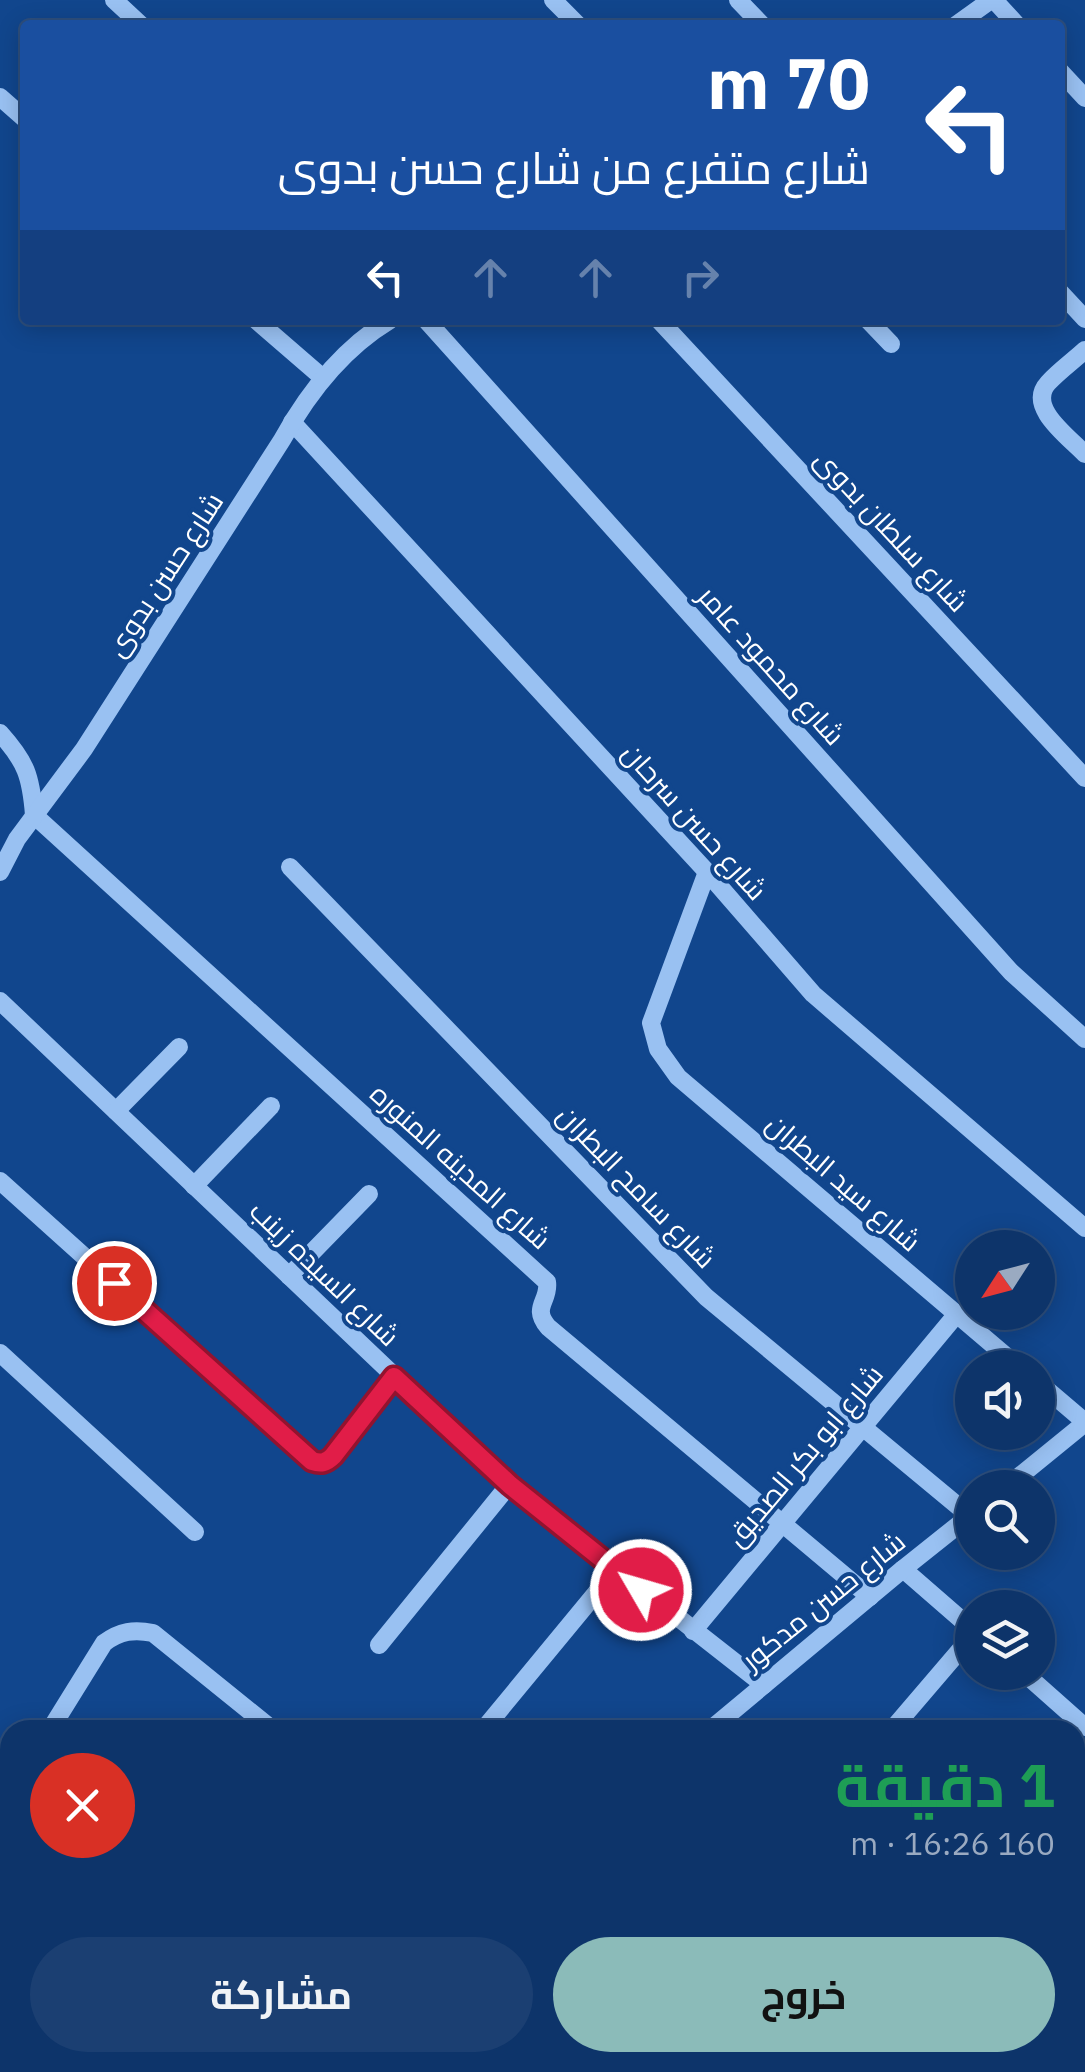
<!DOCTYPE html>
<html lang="ar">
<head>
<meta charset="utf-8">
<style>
  :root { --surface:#0d346a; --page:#1b3f72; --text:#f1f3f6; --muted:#9aaac1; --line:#2d4f7e; --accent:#8bbbb9 }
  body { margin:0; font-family:"IBM Plex Sans",Cairo,sans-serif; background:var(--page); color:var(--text); direction:rtl; height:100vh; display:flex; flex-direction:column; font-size:38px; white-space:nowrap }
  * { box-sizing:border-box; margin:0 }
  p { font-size:32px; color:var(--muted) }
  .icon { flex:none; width:55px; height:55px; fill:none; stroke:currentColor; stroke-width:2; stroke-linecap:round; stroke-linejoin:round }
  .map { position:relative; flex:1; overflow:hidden; direction:ltr }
  .side { position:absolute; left:0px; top:1720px; width:1085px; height:352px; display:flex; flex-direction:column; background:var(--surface); border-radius:30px 30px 0 0; box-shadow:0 5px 25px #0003,0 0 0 2px var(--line); direction:rtl }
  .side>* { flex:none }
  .guide { position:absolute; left:20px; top:20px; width:1045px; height:305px; border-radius:10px; box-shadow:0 5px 25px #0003,0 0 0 2px var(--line); direction:rtl; background:#1a4fa0; color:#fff; overflow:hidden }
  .needle { width:65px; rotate:234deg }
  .buttons { position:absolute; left:955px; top:1230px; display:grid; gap:20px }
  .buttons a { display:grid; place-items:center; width:100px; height:100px; border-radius:50%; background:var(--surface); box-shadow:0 5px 25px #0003,0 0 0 2px var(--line); font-size:50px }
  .pin { position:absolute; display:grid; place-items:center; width:85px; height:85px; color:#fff; margin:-42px; border:5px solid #fff; border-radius:50%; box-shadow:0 2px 10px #0007 }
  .me { position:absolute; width:110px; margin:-55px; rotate:308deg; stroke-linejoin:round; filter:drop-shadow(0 0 8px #0008) }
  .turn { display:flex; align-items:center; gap:35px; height:210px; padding:0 30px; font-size:45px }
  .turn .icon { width:130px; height:130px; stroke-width:2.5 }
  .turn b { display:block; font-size:70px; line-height:85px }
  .lanes { display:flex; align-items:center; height:95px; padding:0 30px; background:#0003; justify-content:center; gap:50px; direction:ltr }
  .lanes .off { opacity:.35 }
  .round { display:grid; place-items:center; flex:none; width:105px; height:105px; border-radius:52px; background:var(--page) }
  .headline { display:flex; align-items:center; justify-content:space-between; height:170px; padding:0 30px }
  h1 { font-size:60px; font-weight:700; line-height:75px; color:#1e9e55 }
  .cta { display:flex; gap:20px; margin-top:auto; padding:20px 30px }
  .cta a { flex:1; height:115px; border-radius:60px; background:var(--accent); color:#111; font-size:40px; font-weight:700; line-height:115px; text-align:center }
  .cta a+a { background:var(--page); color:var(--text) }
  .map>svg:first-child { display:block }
</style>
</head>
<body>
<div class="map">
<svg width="1085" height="2072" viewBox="0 0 1085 2072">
  <rect width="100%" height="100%" fill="#11468d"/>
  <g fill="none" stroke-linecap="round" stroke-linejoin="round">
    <!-- minor -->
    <g stroke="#99c1f2" stroke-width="18">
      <polyline points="114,0 141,25"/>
      <polyline points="553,0 578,25"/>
      <polyline points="738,0 762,25"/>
      <polyline points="994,0 1017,25"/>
      <polyline points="956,25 991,0"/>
      <polyline points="1060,71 1085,98"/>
      <polyline points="0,97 25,119"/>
      <polyline points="1060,292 1085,319"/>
      <polyline points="256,320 323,378"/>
      <polyline points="426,320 1011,972 1085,1039"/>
      <polyline points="659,320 1085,778"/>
      <polyline points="868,320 891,344"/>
      <path d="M1085,350C1073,361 1059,371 1048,383C1026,407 1069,437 1085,454"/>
      <polyline points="292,422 707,872 813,994 1085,1228"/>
      <path d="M0,733C26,762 31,776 34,815L547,1282C550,1301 531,1307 548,1327L870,1597"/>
      <polyline points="290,867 706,1297 970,1516"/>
      <path d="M0,872L17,839L84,749L282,440C308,393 342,349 390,320"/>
      <polyline points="707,872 651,1023 658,1049 678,1077 1020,1368"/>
      <polyline points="0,1001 509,1485 764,1685"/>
      <polyline points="116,1111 179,1047"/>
      <path d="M0,1181L312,1461C321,1464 326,1462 333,1456L394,1377"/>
      <polyline points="194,1186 271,1106"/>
      <polyline points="289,1276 369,1194"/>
      <polyline points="0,1353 195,1532"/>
      <polyline points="1038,1382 1085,1422"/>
      <polyline points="1005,1488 1085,1423"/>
      <polyline points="903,1569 972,1629"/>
      <polyline points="693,1631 956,1315"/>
      <polyline points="379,1645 509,1485"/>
      <polyline points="1023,1672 1085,1727"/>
      <polyline points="895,1726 972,1636"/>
      <path d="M50,1730L104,1643C120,1631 134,1629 153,1633L273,1730"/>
      <polyline points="483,1730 615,1570"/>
      <polyline points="710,1730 903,1569 972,1514"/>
      <polyline points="0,1812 10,1794"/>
      <polyline points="0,1999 10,2005"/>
      <polyline points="109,2062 125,2072"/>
      <path d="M449,2062C463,2072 477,2072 491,2062"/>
      <polyline points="642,2062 655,2072"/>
      <polyline points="581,2072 587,2062"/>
    </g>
  </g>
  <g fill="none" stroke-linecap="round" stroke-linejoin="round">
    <defs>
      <path id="route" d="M114,1283L312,1461C321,1464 326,1463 333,1456L394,1377L510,1485L641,1590"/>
    </defs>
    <!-- route casing -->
    <use href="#route" stroke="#92132f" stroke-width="25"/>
    <!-- route -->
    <use href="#route" stroke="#e11d48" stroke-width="18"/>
  </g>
  <g text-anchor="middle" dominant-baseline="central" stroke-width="8" stroke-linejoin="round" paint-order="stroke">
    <!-- street labels -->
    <g font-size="28" fill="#fff" stroke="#11468d">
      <text transform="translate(892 530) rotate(47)">شارع سلطان بدوى</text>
      <text transform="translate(164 574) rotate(-57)">شارع حسن بدوى</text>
      <text transform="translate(772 665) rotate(48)">شارع محمود عامر</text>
      <text transform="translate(695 821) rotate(48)">شارع حسن سرحان</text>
      <text transform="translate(461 1166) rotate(42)">شارع المدينه المنوره</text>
      <text transform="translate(844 1182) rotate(41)">شارع سيد البطران</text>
      <text transform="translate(637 1186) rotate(46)">شارع سامح البطران</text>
      <text transform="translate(325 1273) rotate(44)">شارع السيده زينب</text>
      <text transform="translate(804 1455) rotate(-50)">شارع ابو بكر الصديق</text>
      <text transform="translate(823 1600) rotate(-39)">شارع حسن مدكور</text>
    </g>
  </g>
</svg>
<div class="buttons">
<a><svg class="needle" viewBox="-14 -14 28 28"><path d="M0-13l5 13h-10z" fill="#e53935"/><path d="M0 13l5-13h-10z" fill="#9aaac1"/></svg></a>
<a><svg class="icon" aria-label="sound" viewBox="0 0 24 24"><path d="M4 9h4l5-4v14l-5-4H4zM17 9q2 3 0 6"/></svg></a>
<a><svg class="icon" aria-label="search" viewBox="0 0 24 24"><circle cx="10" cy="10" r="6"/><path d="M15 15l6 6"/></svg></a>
<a><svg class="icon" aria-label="layers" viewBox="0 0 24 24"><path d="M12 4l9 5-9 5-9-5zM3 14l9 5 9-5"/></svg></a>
</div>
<div class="pin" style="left:114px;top:1283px;background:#d93025"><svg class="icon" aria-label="arrive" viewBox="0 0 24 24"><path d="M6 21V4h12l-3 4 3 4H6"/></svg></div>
<svg class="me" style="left:641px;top:1590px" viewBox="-20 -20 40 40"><circle r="17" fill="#e11d48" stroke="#fff" stroke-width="3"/><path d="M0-11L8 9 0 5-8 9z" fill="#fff"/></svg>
<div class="guide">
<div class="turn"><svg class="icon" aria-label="left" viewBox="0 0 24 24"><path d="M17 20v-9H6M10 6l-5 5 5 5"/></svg><div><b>70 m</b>شارع متفرع من شارع حسن بدوى</div></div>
<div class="lanes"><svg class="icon" aria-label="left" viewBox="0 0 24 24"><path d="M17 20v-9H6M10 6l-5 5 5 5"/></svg><svg class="icon off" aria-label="ahead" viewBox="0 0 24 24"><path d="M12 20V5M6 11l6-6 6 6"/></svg><svg class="icon off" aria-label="ahead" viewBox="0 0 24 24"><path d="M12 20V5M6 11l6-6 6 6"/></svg><svg class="icon off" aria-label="right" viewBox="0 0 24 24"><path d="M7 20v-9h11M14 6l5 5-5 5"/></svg></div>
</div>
<section class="side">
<div class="headline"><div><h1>1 دقيقة</h1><p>160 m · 16:26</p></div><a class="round" style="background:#d93025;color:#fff"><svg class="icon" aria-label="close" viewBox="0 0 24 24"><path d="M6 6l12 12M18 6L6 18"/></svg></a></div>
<div class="cta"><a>خروج</a><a>مشاركة</a></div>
</section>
</div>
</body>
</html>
